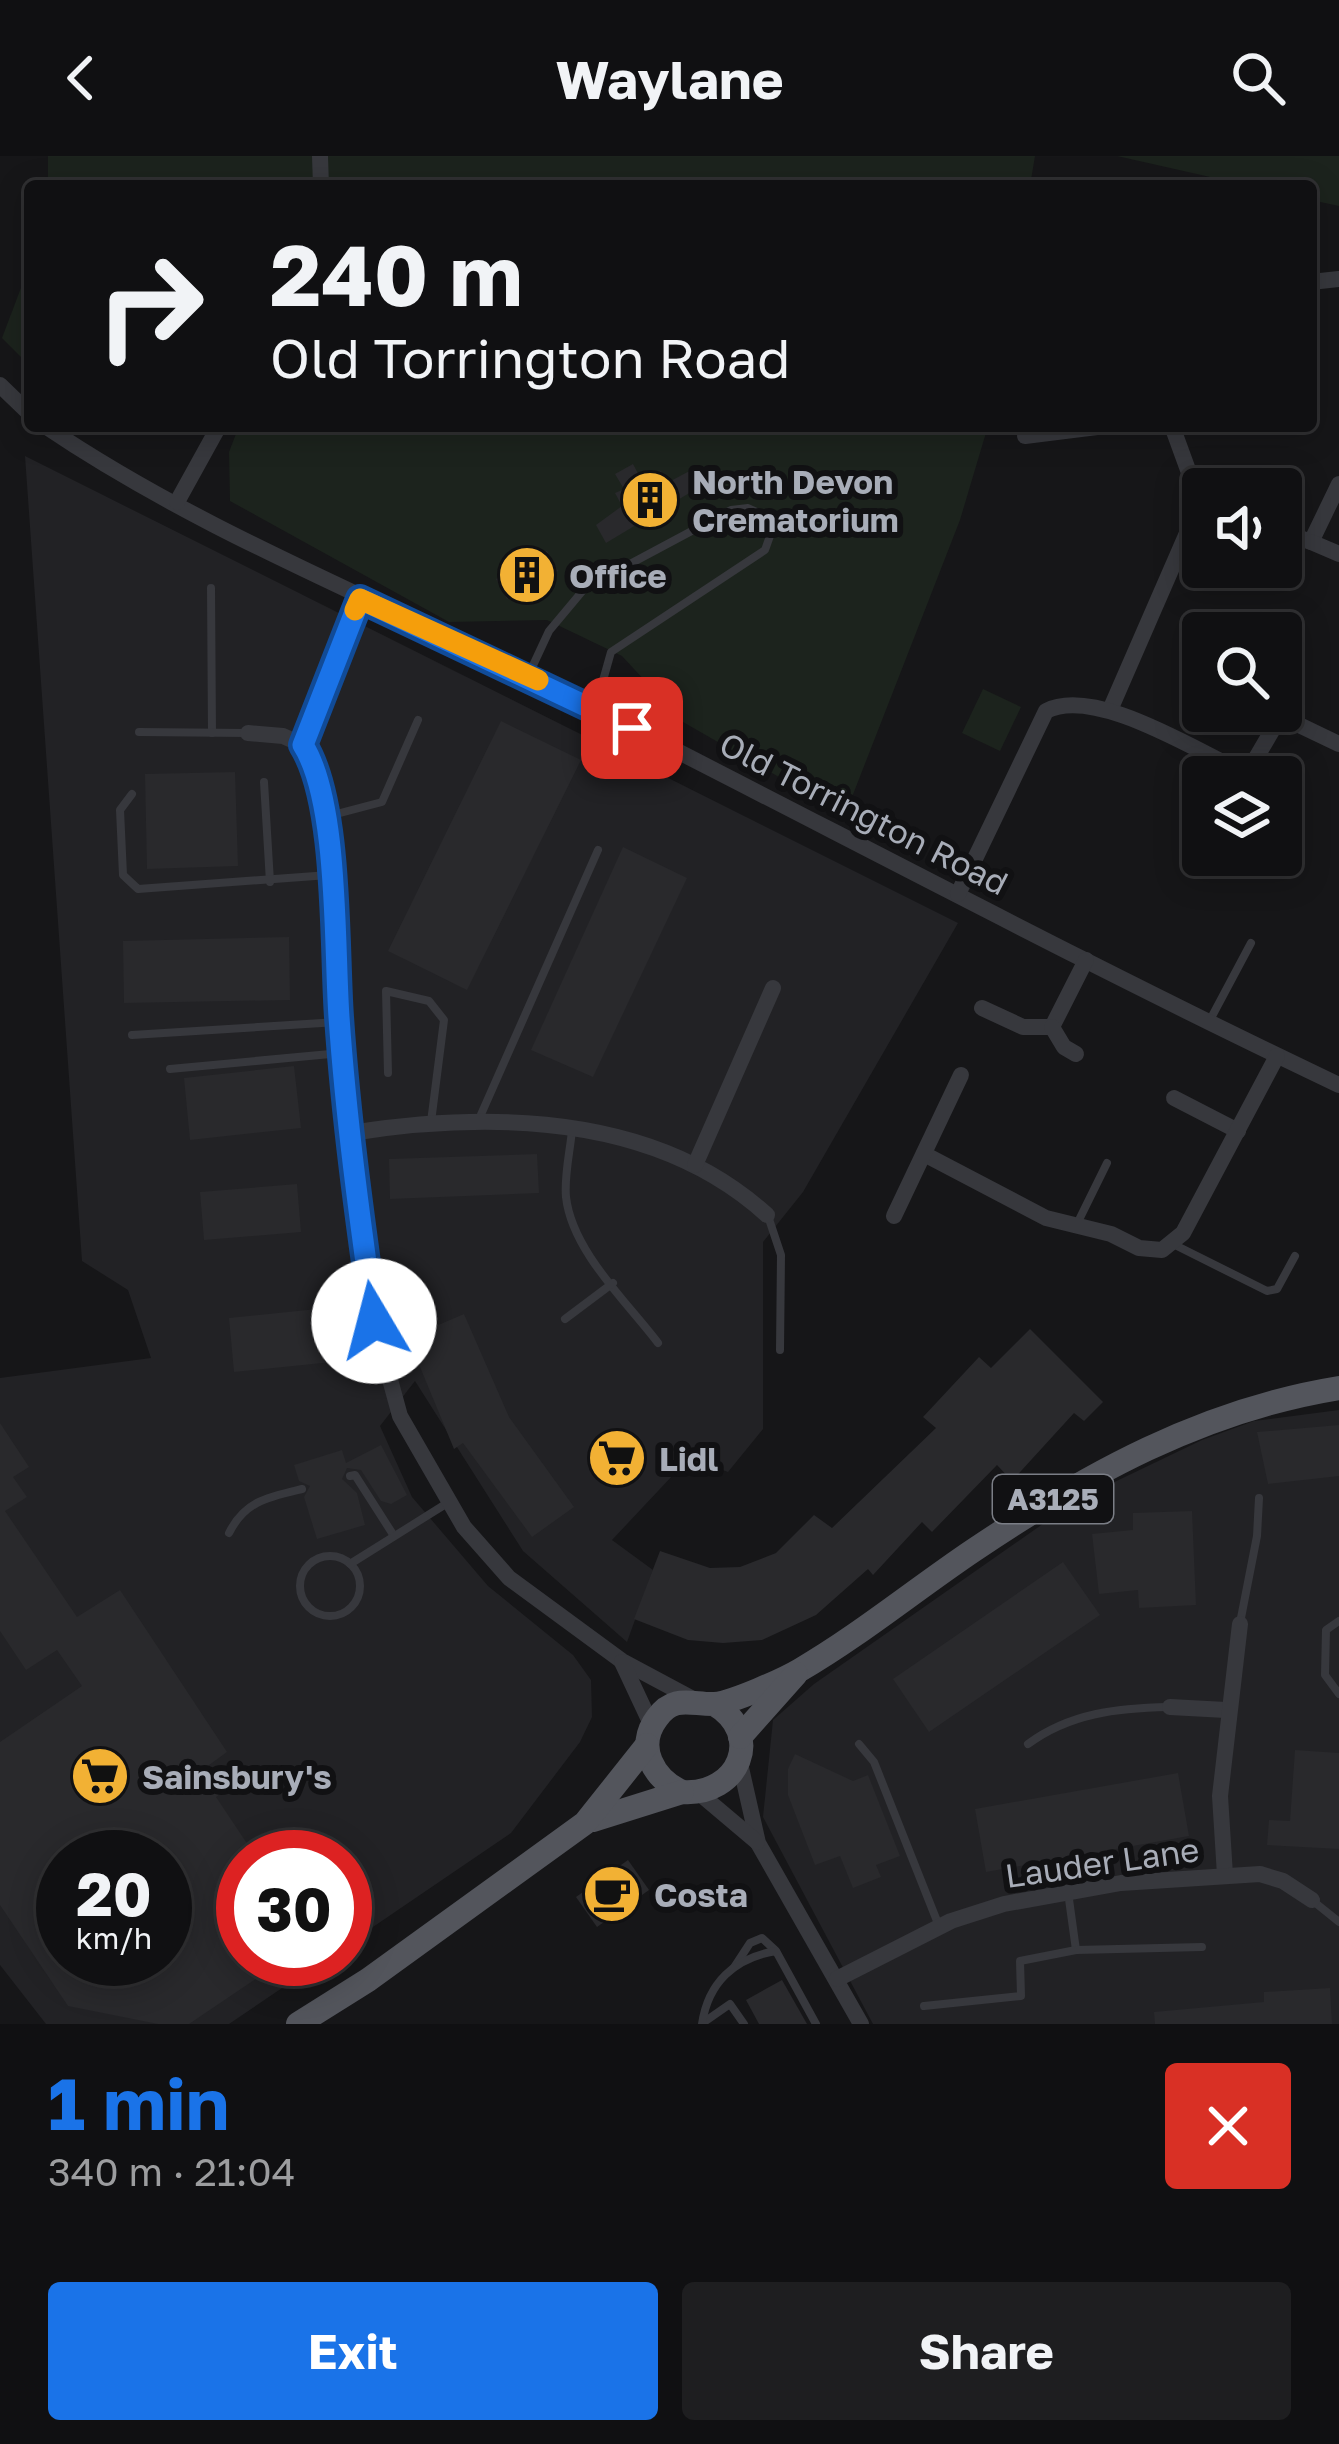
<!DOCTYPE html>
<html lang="en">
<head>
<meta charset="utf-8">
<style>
  :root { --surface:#101012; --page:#1e1e20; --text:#f1f3f6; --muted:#9c9d9f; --line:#303032; --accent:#1a73e8 }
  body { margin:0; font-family:"Golos Text",sans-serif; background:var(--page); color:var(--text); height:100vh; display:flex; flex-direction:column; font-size:45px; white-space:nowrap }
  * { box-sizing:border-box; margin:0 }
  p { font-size:39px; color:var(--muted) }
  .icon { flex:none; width:66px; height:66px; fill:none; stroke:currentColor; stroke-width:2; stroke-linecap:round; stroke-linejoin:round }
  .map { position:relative; height:1868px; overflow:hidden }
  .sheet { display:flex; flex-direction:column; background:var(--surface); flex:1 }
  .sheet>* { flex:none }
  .top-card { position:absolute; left:24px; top:24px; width:1293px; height:252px; border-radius:12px; box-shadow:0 6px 30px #0003,0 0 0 3px var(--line); background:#101012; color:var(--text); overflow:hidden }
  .fabs { position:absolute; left:1182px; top:312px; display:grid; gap:24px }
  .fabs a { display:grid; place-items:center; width:120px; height:120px; border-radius:12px; background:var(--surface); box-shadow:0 6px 30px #0003,0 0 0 3px var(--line); font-size:60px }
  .speed { position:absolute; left:36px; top:1674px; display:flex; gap:24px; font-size:60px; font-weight:700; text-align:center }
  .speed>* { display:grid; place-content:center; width:156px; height:156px; border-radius:50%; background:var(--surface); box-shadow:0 6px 30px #0003,0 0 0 3px var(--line); line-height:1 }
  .speed small { font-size:30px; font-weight:400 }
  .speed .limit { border:18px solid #d22; background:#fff; color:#111 }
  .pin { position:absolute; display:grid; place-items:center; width:102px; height:102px; color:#fff; margin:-51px; border-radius:24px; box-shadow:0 6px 18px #0006 }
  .me { position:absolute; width:132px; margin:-66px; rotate:352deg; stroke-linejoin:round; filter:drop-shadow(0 0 9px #0008) }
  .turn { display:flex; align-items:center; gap:42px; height:252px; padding:0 48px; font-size:54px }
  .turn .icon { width:156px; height:156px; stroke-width:2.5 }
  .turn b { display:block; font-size:84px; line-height:102px }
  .round { display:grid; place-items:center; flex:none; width:126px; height:126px; border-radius:12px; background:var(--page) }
  .headline { display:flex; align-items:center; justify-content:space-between; height:204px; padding:0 48px }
  h1 { font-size:72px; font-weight:700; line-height:90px; color:var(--accent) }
  .action { display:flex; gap:24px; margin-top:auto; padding:24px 48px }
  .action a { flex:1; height:138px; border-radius:12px; background:var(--accent); color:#fff; font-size:48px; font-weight:700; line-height:138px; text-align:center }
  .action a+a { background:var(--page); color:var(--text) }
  header { display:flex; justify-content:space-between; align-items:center; height:156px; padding:0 48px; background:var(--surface); font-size:54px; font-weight:700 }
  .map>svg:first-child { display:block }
</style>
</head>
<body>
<header><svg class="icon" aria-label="back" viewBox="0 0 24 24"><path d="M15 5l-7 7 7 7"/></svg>Waylane<svg class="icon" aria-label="search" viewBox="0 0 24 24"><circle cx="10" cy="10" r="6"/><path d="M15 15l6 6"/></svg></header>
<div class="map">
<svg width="1339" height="1868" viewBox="0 0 1339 1868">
  <rect width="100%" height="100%" fill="#161618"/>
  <!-- built -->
  <g fill="#222225" fill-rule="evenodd">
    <path d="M25,300L958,767L803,1036L763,1086V1273L728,1316L689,1302L612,1384L653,1414L627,1486L523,1395L415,1225L380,1270L412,1341L488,1430L573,1499L591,1524L592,1561L580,1586L511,1677L345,1790V1701H243V1803H325L229,1868H46L0,1809V1222L151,1202L128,1134L82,1105ZM63,1701H165V1803H63Z"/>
    <polygon points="1339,1254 1339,1868 873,1868 763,1661 773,1564 814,1528 1077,1344 1202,1284 1254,1265"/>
  </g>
  <!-- green -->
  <g fill="#1c231d">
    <polygon points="48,0 1035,0 1030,30 48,30"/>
    <polygon points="1117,0 1339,0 1339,50 1311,44 1311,30 1250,30"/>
    <polygon points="30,108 30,210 2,182"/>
    <polygon points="239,270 988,270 960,364 845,659 683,566 622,500 547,464 449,466 230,345 229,296"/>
    <polygon points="983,533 1021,551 1000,595 962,577"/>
  </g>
  <!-- building -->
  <g fill="#29292c" fill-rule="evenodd">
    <polygon points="633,308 642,325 661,315 667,327 697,311 706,327 606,387 596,369 622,350 615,337 624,333 615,318"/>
    <polygon points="547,395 558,415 507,443 496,423"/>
    <polygon points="501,565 581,604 467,834 388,795"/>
    <polygon points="235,616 238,710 147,713 145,618"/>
    <polygon points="623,691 687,722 593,921 531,894"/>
    <polygon points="289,781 290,844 124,847 123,785"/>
    <polygon points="294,910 301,972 190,984 184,922"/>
    <polygon points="537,998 539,1037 390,1043 389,1003"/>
    <polygon points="297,1028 301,1076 204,1084 200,1036"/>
    <polygon points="336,1151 342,1205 234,1216 229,1162"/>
    <polygon points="464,1158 509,1261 574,1351 532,1381 463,1287 454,1293 408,1182"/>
    <polygon points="1030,1173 1103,1246 1084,1265 1074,1257 1012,1325 997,1309 932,1376 922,1366 873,1419 868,1413 816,1459 762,1484 723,1487 688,1484 634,1463 660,1395 710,1412 740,1411 776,1397 814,1359 832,1372 936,1272 923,1261 979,1201 991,1212"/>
    <path d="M0,1267L29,1311L13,1321L27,1341L5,1355L77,1461L120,1434L227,1596L205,1612L223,1636L216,1641L256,1701H243V1803H285L189,1868H158L68,1850L0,1749V1586L82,1530L57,1494L26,1514L0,1475ZM63,1701H165V1803H63Z"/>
    <polygon points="1339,1269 1339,1320 1268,1328 1257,1276"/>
    <polygon points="381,1289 407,1339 391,1348 381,1345 361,1314 347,1312 342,1323 357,1337 365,1369 317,1383 304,1341 310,1330 299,1325 294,1309 342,1294 346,1307"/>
    <polygon points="1192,1355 1196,1449 1139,1452 1138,1434 1099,1438 1092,1378 1133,1374 1133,1357"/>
    <polygon points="1063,1406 1100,1459 929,1576 893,1523"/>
    <polygon points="1295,1594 1339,1597 1339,1693 1267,1689 1269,1664 1290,1665"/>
    <polygon points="795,1598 853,1625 868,1619 900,1700 876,1709 881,1721 853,1732 840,1700 815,1709 788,1639 788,1613"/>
    <polygon points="1178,1617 1189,1680 986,1716 975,1653"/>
    <polygon points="628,1704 649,1734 597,1771 576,1741"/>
    <polygon points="782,1824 807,1868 759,1868 746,1844"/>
    <polygon points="1330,1832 1332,1868 1155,1868 1154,1856 1264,1846 1264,1836"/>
  </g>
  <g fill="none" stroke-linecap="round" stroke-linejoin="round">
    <!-- service -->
    <g stroke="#37383d" stroke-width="8">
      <polyline points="211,432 212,577"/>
      <polyline points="529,518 549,475 585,432 731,354 748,352 763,359 770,380 765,394 611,496 595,553"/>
      <polyline points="139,576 246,577"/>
      <polyline points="264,626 270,726"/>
      <polyline points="132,638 120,654 123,719 138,733 329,719"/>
      <polyline points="325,661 382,646 418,564"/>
      <polyline points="1210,864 1251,787"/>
      <polyline points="132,879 338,866"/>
      <polyline points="170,913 341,897"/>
      <polyline points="388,917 386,835 429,845 444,864 431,966"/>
      <polyline points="479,963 598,694"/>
      <path d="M572,974C570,996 564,1020 566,1041C572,1095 627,1146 658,1187"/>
      <polyline points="768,1060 781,1099 780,1194"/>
      <polyline points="1076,1070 1107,1007"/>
      <polyline points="1173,1088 1267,1135 1277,1133 1295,1100"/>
      <polyline points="565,1163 613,1127"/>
      <polyline points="350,1320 355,1319 394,1380"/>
      <path d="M229,1377C245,1345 268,1341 302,1333"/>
      <circle cx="330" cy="1430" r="30"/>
      <polyline points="350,1408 449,1346"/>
      <polyline points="1339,1465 1326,1474 1325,1519 1339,1538"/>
      <polyline points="1240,1467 1257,1380 1259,1342"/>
      <polyline points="859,1588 874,1606 939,1770"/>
      <path d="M1028,1588C1070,1557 1118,1552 1169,1551"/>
      <polyline points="1068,1736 1076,1794"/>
      <polyline points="1313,1745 1339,1766"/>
      <polyline points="735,1810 750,1787 762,1782 775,1794"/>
      <polyline points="924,1850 1021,1840 1020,1805 1076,1794 1202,1791"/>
      <polyline points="707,1864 730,1848 744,1868"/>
      <path d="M702,1868C708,1827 734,1802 776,1795L816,1868"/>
    </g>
    <!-- minor -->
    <g stroke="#37383d" stroke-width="16">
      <polyline points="320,0 321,30"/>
      <polyline points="1311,126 1339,123"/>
      <polyline points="0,229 30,258"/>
      <path d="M45,270C200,375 378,444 545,528C810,661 1071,802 1339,929"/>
      <polyline points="1172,270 1203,355"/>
      <polyline points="1025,280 1105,270"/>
      <polyline points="177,346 219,270"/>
      <polyline points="1281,375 1311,386 1339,328"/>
      <polyline points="1311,386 1339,398"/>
      <polyline points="1110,554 1191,368 1203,356"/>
      <polyline points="248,577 283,580 303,589"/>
      <polyline points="303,589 317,611 330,719 339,866 374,1165 400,1260 464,1371 509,1422 622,1505 693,1543"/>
      <polyline points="303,589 360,443"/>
      <path d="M958,738L1046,555C1094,530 1193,593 1239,614H1249L1273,573L1283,566L1295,567L1339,588"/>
      <polyline points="982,852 1023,871 1052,871 1086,804"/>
      <polyline points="1052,871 1064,891 1076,898"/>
      <polyline points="1174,942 1238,975"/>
      <path d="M351,977C492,955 656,958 767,1059"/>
      <polyline points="924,998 1046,1062 1111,1078 1139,1092 1162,1094 1183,1077 1277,900"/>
      <polyline points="695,1009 773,832"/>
      <polyline points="894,1060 961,919"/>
      <polyline points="622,1506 652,1570"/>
      <polyline points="1170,1551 1226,1554"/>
      <polyline points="739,1603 758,1687 861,1868"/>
      <polyline points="699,1637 757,1686"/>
      <polyline points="1225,1719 1220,1640 1240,1468"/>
      <polyline points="837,1823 951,1765 1004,1748 1121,1727 1260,1718 1283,1725 1312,1744"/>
    </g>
    <!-- primary -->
    <g stroke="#53555c" stroke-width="24">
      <path d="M714,1548C765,1578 739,1640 682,1636C654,1623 635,1591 657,1562C674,1538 692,1549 715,1548C733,1546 783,1524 800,1514C860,1479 916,1433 974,1394C1087,1318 1203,1254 1339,1232"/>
      <polyline points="740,1581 796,1518"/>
      <polyline points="593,1664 682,1636"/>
      <polyline points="298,1868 368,1824 585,1667 647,1589"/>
    </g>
  </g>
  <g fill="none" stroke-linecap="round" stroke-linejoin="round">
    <defs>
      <path id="route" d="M374,1165C360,1064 346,963 339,861C334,791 339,646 303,589L360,443L632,572"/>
    </defs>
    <!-- route casing -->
    <use href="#route" stroke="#114b97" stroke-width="30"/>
    <!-- route -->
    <use href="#route" stroke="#1a73e8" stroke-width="21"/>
    <!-- slow -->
    <polyline stroke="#f59e0b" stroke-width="21" points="355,454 360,443 538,524"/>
  </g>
  <!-- icons -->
  <defs>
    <symbol id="building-disc" viewBox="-11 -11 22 22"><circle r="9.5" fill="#f2b134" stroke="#111113"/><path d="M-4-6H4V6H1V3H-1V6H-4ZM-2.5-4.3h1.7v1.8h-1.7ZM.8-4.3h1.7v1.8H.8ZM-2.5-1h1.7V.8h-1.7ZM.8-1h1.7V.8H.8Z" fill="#111"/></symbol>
    <symbol id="supermarket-disc" viewBox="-11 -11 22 22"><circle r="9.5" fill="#f2b134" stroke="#111113"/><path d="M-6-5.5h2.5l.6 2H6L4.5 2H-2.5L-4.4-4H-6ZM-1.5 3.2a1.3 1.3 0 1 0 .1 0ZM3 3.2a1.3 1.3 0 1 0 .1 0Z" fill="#111"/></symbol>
    <symbol id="cafe-disc" viewBox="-11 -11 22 22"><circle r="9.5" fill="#f2b134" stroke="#111113"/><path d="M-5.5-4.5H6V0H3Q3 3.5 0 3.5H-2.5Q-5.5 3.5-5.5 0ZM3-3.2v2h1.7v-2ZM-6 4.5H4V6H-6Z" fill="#111"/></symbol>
  </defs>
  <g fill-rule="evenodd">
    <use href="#building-disc" x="617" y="311" width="66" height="66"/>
    <use href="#building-disc" x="494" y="386" width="66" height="66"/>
    <use href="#supermarket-disc" x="584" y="1269" width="66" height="66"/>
    <use href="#supermarket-disc" x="67" y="1587" width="66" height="66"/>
    <use href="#cafe-disc" x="579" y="1705" width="66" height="66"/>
  </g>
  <g text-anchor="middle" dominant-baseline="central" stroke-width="12" stroke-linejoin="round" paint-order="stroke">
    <!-- shield labels -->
    <rect fill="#111113" stroke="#7b7e86" stroke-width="3" x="993" y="1319" width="120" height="48" rx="9"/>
    <g font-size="30" font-weight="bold" fill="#a8adb8">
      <text x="1053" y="1343">A3125</text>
    </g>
    <!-- poi labels -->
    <g font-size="33" font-weight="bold" fill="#a8adb8" stroke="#111113" text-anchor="start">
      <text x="692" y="325">North Devon<tspan x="692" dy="38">Crematorium</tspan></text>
      <text x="569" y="419">Office</text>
      <text x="659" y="1302">Lidl</text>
      <text x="142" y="1620">Sainsbury's</text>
      <text x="654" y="1738">Costa</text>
    </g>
    <!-- street labels -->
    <g font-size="33" fill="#a8adb8" stroke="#111113">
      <text transform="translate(864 657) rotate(27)">Old Torrington Road</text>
      <text transform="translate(1102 1706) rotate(-8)">Lauder Lane</text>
    </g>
  </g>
</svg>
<div class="fabs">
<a><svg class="icon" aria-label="sound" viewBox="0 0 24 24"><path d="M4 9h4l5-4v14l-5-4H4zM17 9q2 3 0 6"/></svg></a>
<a><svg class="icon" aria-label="search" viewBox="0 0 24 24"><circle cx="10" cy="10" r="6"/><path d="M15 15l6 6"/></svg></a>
<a><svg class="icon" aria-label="layers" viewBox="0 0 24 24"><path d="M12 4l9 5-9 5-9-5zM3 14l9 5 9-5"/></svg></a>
</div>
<div class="speed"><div>20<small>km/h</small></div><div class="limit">30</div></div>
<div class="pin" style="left:632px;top:572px;background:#d93025"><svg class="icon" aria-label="arrive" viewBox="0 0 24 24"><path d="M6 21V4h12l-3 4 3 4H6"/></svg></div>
<svg class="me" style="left:374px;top:1165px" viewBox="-20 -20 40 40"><circle r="19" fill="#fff"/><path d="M0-13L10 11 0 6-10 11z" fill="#1a73e8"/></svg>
<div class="top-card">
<div class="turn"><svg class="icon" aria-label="right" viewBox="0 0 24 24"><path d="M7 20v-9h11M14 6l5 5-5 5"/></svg><div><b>240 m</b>Old Torrington Road</div></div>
</div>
</div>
<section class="sheet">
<div class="headline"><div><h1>1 min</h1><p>340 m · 21:04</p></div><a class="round" style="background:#d93025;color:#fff"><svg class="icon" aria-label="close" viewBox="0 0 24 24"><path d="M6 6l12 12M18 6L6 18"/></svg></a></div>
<div class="action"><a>Exit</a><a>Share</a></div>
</section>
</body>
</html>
